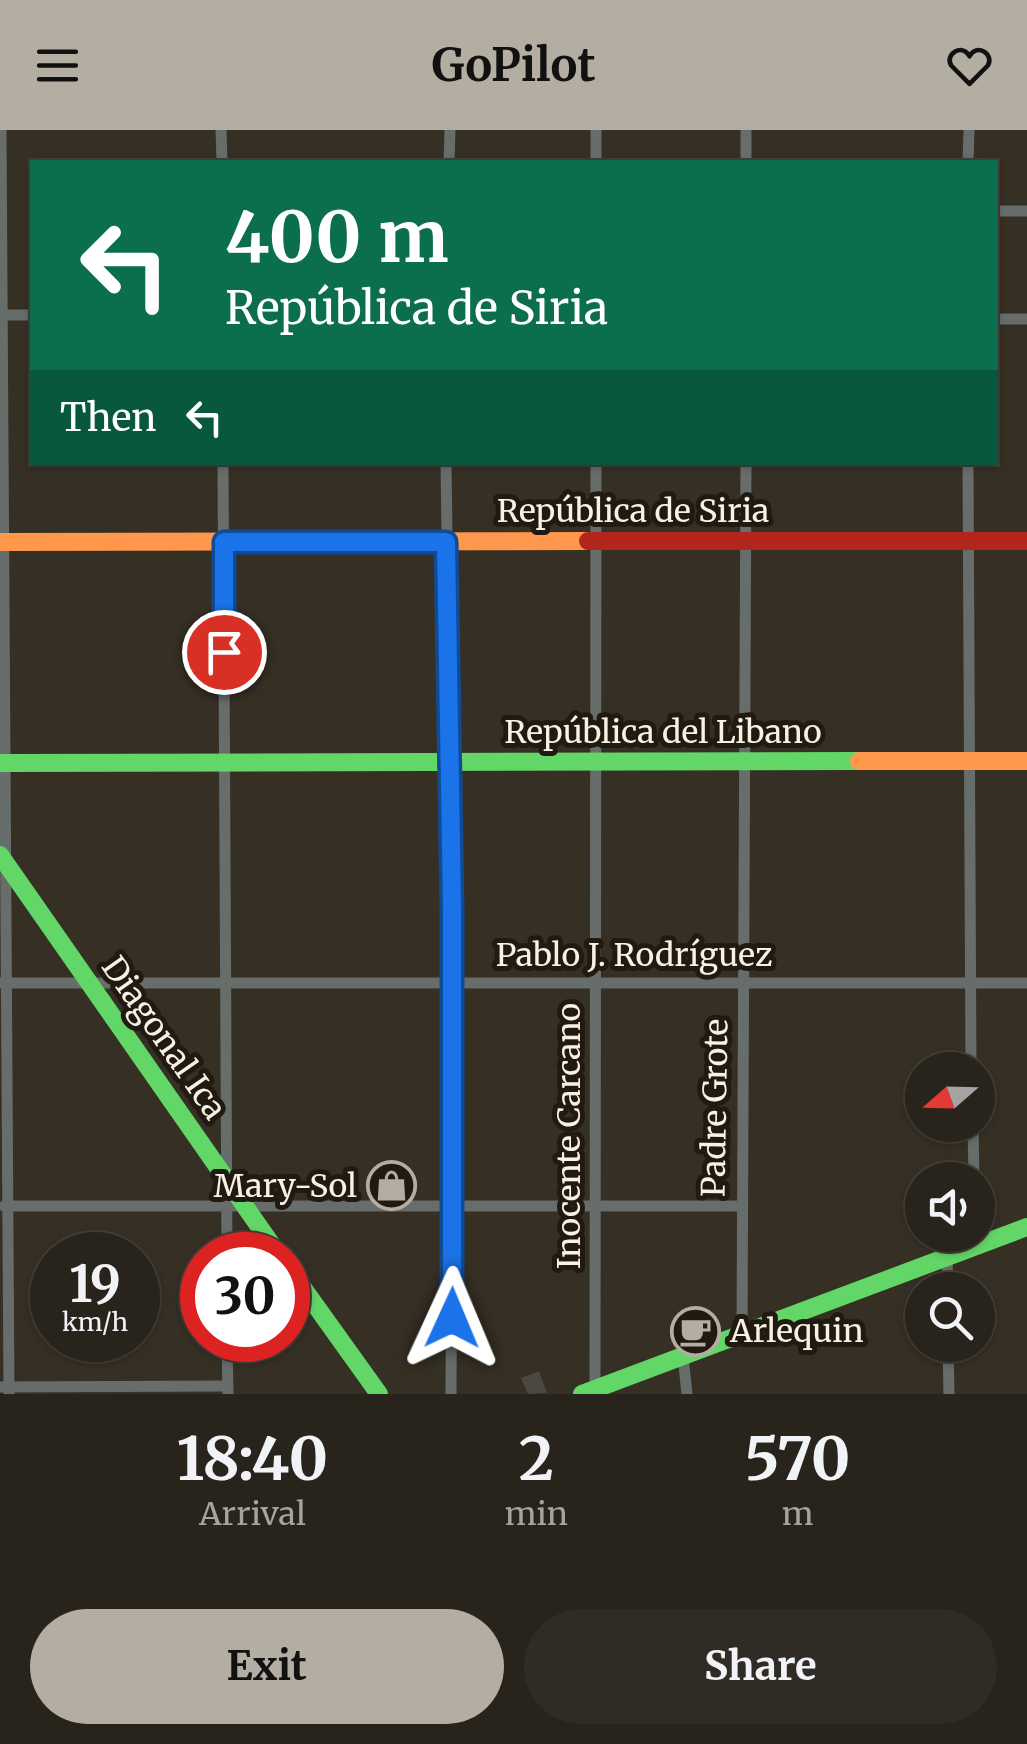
<!DOCTYPE html>
<html lang="en">
<head>
<meta charset="utf-8">
<style>
  :root { --surface:#28231b; --page:#302b24; --text:#f1f3f6; --muted:#a5a4a3; --line:#44403a; --accent:#b4ada1 }
  body { margin:0; font-family:Merriweather,serif; background:var(--page); color:var(--text); height:100vh; display:flex; flex-direction:column; font-size:38px; white-space:nowrap }
  * { box-sizing:border-box; margin:0 }
  p { font-size:32px; color:var(--muted) }
  .icon { flex:none; width:55px; height:55px; fill:none; stroke:currentColor; stroke-width:2; stroke-linecap:round; stroke-linejoin:round }
  .map { position:relative; height:1264px; overflow:hidden }
  .drawer { display:flex; flex-direction:column; background:var(--surface); flex:1 }
  .drawer>* { flex:none }
  .hud { position:absolute; left:30px; top:30px; width:968px; height:305px; border-radius:0px; box-shadow:0 2px 8px #0004,0 0 0 2px var(--line); background:#0b6e4f; color:#fff; overflow:hidden }
  .needle { width:65px; rotate:250deg }
  .controls { position:absolute; left:905px; top:922px; display:grid; gap:20px }
  .controls a { display:grid; place-items:center; width:90px; height:90px; border-radius:50%; background:var(--surface); box-shadow:0 2px 8px #0004,0 0 0 2px var(--line); font-size:50px }
  .speed { position:absolute; left:30px; top:1102px; display:flex; gap:20px; font-size:50px; font-weight:700; text-align:center }
  .speed>* { display:grid; place-content:center; width:130px; height:130px; border-radius:50%; background:var(--surface); box-shadow:0 2px 8px #0004,0 0 0 2px var(--line); line-height:1 }
  .speed small { font-size:25px; font-weight:400 }
  .speed .limit { border:15px solid #d22; background:#fff; color:#111 }
  .pin { position:absolute; display:grid; place-items:center; width:85px; height:85px; color:#fff; margin:-42px; border:5px solid #fff; border-radius:50%; box-shadow:0 2px 10px #0007 }
  .me { position:absolute; width:110px; margin:-55px; rotate:1deg; stroke-linejoin:round; filter:drop-shadow(0 0 8px #0008) }
  .turn { display:flex; align-items:center; gap:35px; height:210px; padding:0 30px; font-size:45px }
  .turn .icon { width:130px; height:130px; stroke-width:2.5 }
  .turn b { display:block; font-size:70px; line-height:85px }
  .then { display:flex; align-items:center; height:95px; padding:0 30px; background:#0003; gap:20px; font-size:38px }
  .eta { display:flex; justify-content:space-evenly; align-items:center; height:170px; text-align:center }
  .eta b { font-size:60px; font-weight:700; line-height:70px }
  .button { display:flex; gap:20px; margin-top:auto; padding:20px 30px }
  .button a { flex:1; height:115px; border-radius:60px; background:var(--accent); color:#111; font-size:40px; font-weight:700; line-height:115px; text-align:center }
  .button a+a { background:var(--page); color:var(--text) }
  header { display:flex; justify-content:space-between; align-items:center; height:130px; padding:0 30px; background:var(--accent); color:#111; font-size:45px; font-weight:700 }
  .map>svg:first-child { display:block }
</style>
</head>
<body>
<header><svg class="icon" aria-label="menu" viewBox="0 0 24 24"><path d="M4 6h16M4 12h16M4 18h16"/></svg>GoPilot<svg class="icon" aria-label="heart" viewBox="0 0 24 24"><path d="M12 20l-8-8c-3-5 5-10 8-4 3-6 11-1 8 4z"/></svg></header>
<div class="map">
<svg width="1027" height="1264" viewBox="0 0 1027 1264">
  <rect width="100%" height="100%" fill="#352f24"/>
  <!-- building -->
  <polygon fill="#4d483f" points="539,1241 547,1263 528,1264 521,1248"/>
  <g fill="none" stroke-linecap="round" stroke-linejoin="round">
    <!-- street -->
    <g stroke="#676d6b" stroke-width="11">
      <polyline points="1,0 9,1264"/>
      <polyline points="221,0 222,32"/>
      <polyline points="596,0 596,32"/>
      <polyline points="449,32 450,0"/>
      <polyline points="746,32 746,0"/>
      <polyline points="968,32 969,0"/>
      <polyline points="995,81 1027,81"/>
      <polyline points="0,185 32,185"/>
      <polyline points="995,189 1027,189"/>
      <polyline points="223,332 227,1125"/>
      <polyline points="446,332 453,853 451,1264"/>
      <polyline points="968,332 971,940"/>
      <polyline points="1,853 1027,853"/>
      <polyline points="973,995 974,1050"/>
      <polyline points="4,1076 741,1076"/>
      <polyline points="947,1127 948,1160"/>
      <polyline points="742,1204 746,332"/>
      <polyline points="227,1210 228,1264"/>
      <polyline points="948,1215 949,1264"/>
      <polyline points="683,1226 687,1264"/>
      <polyline points="0,1257 228,1256"/>
      <polyline points="595,1259 596,332"/>
    </g>
    <!-- fast -->
    <g stroke="#63d668" stroke-width="18">
      <polyline points="0,633 859,631"/>
      <polyline points="0,725 279,1125"/>
      <polyline points="288,1137 379,1264"/>
      <polyline points="582,1264 1027,1097"/>
    </g>
    <!-- slow -->
    <g stroke="#ff974d" stroke-width="18">
      <polyline points="0,412 588,411"/>
      <polyline points="859,631 1027,631"/>
    </g>
    <!-- jam -->
    <polyline stroke="#b3261e" stroke-width="18" points="588,411 1027,411"/>
  </g>
  <g fill="none" stroke-linecap="round" stroke-linejoin="round">
    <defs>
      <polyline id="route" points="224,522 224,412 446,412 452,779 452,1188"/>
    </defs>
    <!-- route casing -->
    <use href="#route" stroke="#114b97" stroke-width="25"/>
    <!-- route -->
    <use href="#route" stroke="#1a73e8" stroke-width="18"/>
  </g>
  <!-- icons -->
  <defs>
    <symbol id="shop-ring" viewBox="-11 -11 22 22"><circle r="9.5" fill="#201a11" stroke="#b4ada1" stroke-width="1.5"/><path d="M-5-2.5h2.3a2.7 3.5 0 0 1 5.4 0H5L5.5 6h-11ZM-1.5-2.5h3a1.5 2.3 0 0 0-3 0Z" fill="#b4ada1"/></symbol>
    <symbol id="cafe-ring" viewBox="-11 -11 22 22"><circle r="9.5" fill="#201a11" stroke="#b4ada1" stroke-width="1.5"/><path d="M-5.5-4.5H6V0H3Q3 3.5 0 3.5H-2.5Q-5.5 3.5-5.5 0ZM3-3.2v2h1.7v-2ZM-6 4.5H4V6H-6Z" fill="#b4ada1"/></symbol>
  </defs>
  <g fill-rule="evenodd">
    <use href="#shop-ring" x="364" y="1028" width="55" height="55"/>
    <use href="#cafe-ring" x="668" y="1174" width="55" height="55"/>
  </g>
  <g text-anchor="middle" dominant-baseline="central" stroke-width="10" stroke-linejoin="round" paint-order="stroke">
    <!-- street labels -->
    <g font-size="32" fill="#f9f1e4" stroke="#201a11">
      <text x="633" y="381">República de Siria</text>
      <text x="663" y="602">República del Libano</text>
      <text x="634" y="825">Pablo J. Rodríguez</text>
      <text transform="translate(164 908) rotate(55)">Diagonal Ica</text>
      <text transform="translate(715 978) rotate(-89)">Padre Grote</text>
      <text transform="translate(569 1006) rotate(-90)">Inocente Carcano</text>
    </g>
    <!-- poi labels -->
    <g font-size="32" fill="#f9f1e4" stroke="#201a11" text-anchor="end">
      <text x="357" y="1056">Mary-Sol</text>
      <text x="730" y="1201" text-anchor="start">Arlequin</text>
    </g>
  </g>
</svg>
<div class="controls">
<a><svg class="needle" viewBox="-14 -14 28 28"><path d="M0-13l5 13h-10z" fill="#e53935"/><path d="M0 13l5-13h-10z" fill="#a5a4a3"/></svg></a>
<a><svg class="icon" aria-label="sound" viewBox="0 0 24 24"><path d="M4 9h4l5-4v14l-5-4H4zM17 9q2 3 0 6"/></svg></a>
<a><svg class="icon" aria-label="search" viewBox="0 0 24 24"><circle cx="10" cy="10" r="6"/><path d="M15 15l6 6"/></svg></a>
</div>
<div class="speed"><div>19<small>km/h</small></div><div class="limit">30</div></div>
<div class="pin" style="left:224px;top:522px;background:#d93025"><svg class="icon" aria-label="arrive" viewBox="0 0 24 24"><path d="M6 21V4h12l-3 4 3 4H6"/></svg></div>
<svg class="me" style="left:452px;top:1188px" viewBox="-20 -20 40 40"><path d="M0-17L14 15 0 8-14 15z" fill="#1a73e8" stroke="#fff" stroke-width="4"/></svg>
<div class="hud">
<div class="turn"><svg class="icon" aria-label="left" viewBox="0 0 24 24"><path d="M17 20v-9H6M10 6l-5 5 5 5"/></svg><div><b>400 m</b>República de Siria</div></div>
<div class="then">Then<svg class="icon" aria-label="left" viewBox="0 0 24 24"><path d="M17 20v-9H6M10 6l-5 5 5 5"/></svg></div>
</div>
</div>
<section class="drawer">
<div class="eta">
<div><b>18:40</b><p>Arrival</p></div>
<div><b>2</b><p>min</p></div>
<div><b>570</b><p>m</p></div>
</div>
<div class="button"><a>Exit</a><a>Share</a></div>
</section>
</body>
</html>
